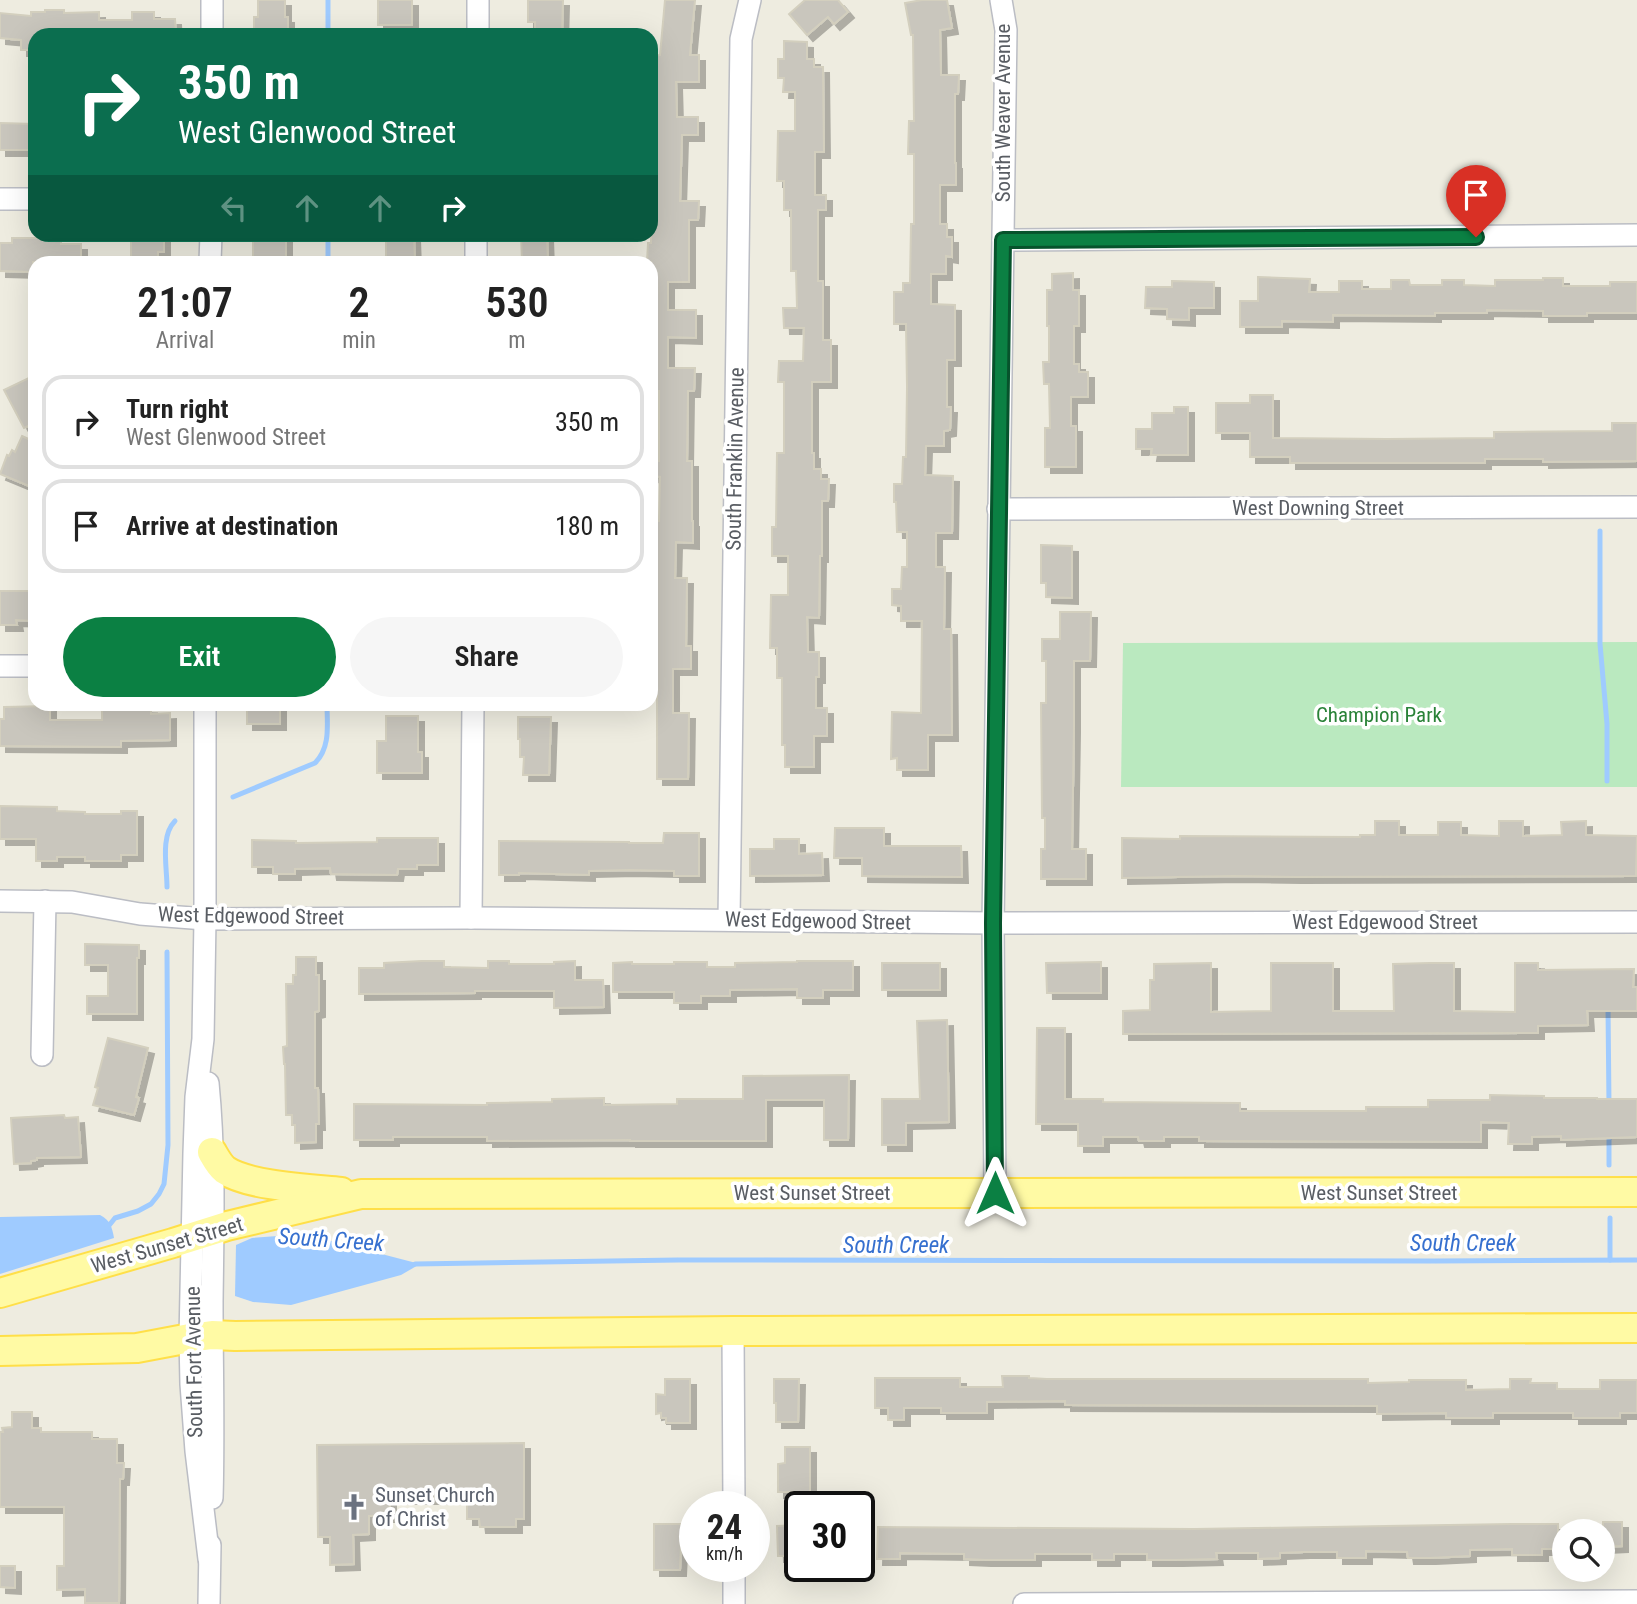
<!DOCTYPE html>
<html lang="en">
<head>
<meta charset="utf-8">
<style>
  :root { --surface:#fff; --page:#f6f6f6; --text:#222; --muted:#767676; --line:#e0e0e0; --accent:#0b8043 }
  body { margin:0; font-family:"Roboto Condensed",sans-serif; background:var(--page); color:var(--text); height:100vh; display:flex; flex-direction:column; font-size:26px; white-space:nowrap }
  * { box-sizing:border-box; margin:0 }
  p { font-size:23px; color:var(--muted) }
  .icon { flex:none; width:38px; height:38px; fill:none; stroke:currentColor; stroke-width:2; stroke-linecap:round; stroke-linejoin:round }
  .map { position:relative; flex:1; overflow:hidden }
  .side { position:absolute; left:28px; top:256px; width:630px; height:455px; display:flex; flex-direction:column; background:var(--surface); border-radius:21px; box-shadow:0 7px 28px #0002 }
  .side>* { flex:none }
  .banner { position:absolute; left:28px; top:28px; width:630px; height:214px; border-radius:21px; box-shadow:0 7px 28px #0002; background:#0b6e4f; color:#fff; overflow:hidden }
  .tools { position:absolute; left:1552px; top:1519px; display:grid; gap:14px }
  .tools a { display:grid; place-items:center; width:63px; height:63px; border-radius:50%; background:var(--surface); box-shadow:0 7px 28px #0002; font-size:35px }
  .speed { position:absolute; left:679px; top:1491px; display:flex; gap:14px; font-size:35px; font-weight:700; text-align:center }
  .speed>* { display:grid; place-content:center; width:91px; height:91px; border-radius:50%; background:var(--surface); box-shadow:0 7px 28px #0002; line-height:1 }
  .speed small { font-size:18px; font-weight:400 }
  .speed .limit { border:4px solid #111; border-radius:10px; background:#fff; color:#111 }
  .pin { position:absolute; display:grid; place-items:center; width:60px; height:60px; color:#fff; margin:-72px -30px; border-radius:50% 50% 50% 0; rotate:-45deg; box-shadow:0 0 7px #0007 }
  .pin .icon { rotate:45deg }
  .me { position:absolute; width:77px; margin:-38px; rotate:0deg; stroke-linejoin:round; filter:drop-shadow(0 0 5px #0008) }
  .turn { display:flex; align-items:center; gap:24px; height:147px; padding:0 35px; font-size:32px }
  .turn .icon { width:91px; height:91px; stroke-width:2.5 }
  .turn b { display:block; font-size:49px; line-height:60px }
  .lanes { display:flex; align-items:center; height:66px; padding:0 35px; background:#0003; justify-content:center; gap:35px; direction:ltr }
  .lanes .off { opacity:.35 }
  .eta { display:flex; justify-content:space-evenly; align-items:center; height:119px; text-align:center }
  .eta b { font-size:42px; font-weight:600; line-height:49px }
  .action { display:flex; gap:14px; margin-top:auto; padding:14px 35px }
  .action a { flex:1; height:80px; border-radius:42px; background:var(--accent); color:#fff; font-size:28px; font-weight:600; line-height:80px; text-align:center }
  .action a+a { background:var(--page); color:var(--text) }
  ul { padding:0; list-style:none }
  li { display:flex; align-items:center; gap:21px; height:94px; margin:0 14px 10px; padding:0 21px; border:4px solid var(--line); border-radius:21px }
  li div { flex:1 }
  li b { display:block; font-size:26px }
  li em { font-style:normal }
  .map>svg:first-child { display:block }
</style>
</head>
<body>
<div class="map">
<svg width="1637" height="1604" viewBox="0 0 1637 1604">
  <defs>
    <filter id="shadow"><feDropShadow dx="6" dy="6" stdDeviation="0" flood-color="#0004"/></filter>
  </defs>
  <rect width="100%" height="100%" fill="#eeece0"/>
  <!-- green -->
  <polygon fill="#bae9bf" points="1637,642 1637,787 1121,787 1123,643"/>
  <!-- water -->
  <g fill="#9fcbff">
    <path d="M100,1215C110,1220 112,1227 114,1238L0,1274V1217Z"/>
    <polygon points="291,1235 324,1239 420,1264 401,1275 291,1305 253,1302 235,1296 236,1245 252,1238"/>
  </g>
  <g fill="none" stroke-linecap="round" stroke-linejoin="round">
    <!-- stream -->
    <g stroke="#9fcbff" stroke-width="5">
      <polyline points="328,35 328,0"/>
      <polyline points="328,262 328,234"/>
      <polyline points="1600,531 1600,644 1607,724 1607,781"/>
      <path d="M233,797L315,763C331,747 327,724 327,704"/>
      <path d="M167,887C167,867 160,836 175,821"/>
      <polyline points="1608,1007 1609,1105"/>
      <polyline points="1609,1133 1609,1165"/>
      <polyline points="1610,1218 1610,1260"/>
      <polyline points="107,1228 115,1218 138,1211 151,1204 159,1194 164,1184 168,1145 167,952"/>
      <polyline points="415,1264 678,1260 1434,1261 1637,1260"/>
    </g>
  </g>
  <!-- building -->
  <g fill="#c9c6bd" stroke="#d3cfbe" stroke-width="2" filter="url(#shadow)">
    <polygon points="258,0 285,0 285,17 288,17 288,35 254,35 254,17 258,17"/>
    <rect x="378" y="0" width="34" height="25"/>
    <polygon points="528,0 563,0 562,35 535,35 535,22 528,22"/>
    <polygon points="665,0 695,0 690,55 699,55 699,82 676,82 677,117 698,117 698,135 682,135 680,201 699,201 698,220 689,220 689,282 668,282 668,310 696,310 696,338 668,337 668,368 695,368 694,391 688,391 687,461 692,461 692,521 693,521 693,543 676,542 675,578 687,578 686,646 691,646 691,669 673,669 673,713 689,713 688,779 657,779 657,696 651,696 651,521 659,521 660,477 651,476 651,461 659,461 659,391 651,391 651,262 647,262 648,243 651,243 653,149 656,149 656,106 655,106 653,56 660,55"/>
    <polygon points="805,0 838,0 848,12 834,24 828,17 807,35 789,14"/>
    <polygon points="922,0 947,0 952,28 940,30 941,75 959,75 958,94 955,94 955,163 956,163 956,185 940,185 940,224 947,224 947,237 952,237 952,257 946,256 946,274 931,274 931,304 955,305 955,360 947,360 947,407 951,407 950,430 944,431 944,446 926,446 925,475 953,476 952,533 936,533 936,567 945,567 944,629 951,629 952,735 928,735 928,770 897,770 897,758 891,759 892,712 921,713 922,621 901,621 901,606 892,605 892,589 901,589 902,567 907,567 907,532 897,532 896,502 894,502 894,484 902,484 903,457 906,457 907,387 906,324 894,324 894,292 903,292 903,283 910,283 911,224 914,224 914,154 908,154 909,121 914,121 913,35 911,35 905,3"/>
    <polygon points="45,10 64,10 64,13 99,12 99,20 132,20 132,12 154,12 154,19 175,19 176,35 35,35 35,50 21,50 21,40 0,38 0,13 31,16 31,12 45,12"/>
    <polygon points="784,41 807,42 807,59 814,59 814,67 823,67 824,152 815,152 815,195 826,195 826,210 818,210 818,281 823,281 823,340 831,340 831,382 812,382 812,453 814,453 814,469 821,469 821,479 829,479 828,501 822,501 822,556 820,556 819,618 807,617 808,652 819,652 819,677 816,677 816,708 827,708 827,736 814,736 814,767 785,767 785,745 782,745 782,678 777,678 777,648 770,648 771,595 788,595 788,556 772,556 772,527 776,527 777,453 784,453 784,382 778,382 779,361 803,361 804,328 784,328 783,308 797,308 796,271 791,271 791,210 784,210 784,181 777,181 778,131 795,131 795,92 783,92 784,78 778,78 778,59 784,59"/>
    <polygon points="0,123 35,124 35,150 0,150"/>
    <polygon points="131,234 164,234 164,252 158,252 158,262 131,262"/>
    <rect x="253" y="234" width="33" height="24"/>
    <polygon points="386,234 414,234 415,262 386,262"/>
    <polygon points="521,234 547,234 548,262 522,262"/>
    <polygon points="12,238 61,238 61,244 81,244 81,262 33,262 33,272 0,271 0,243 12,243"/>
    <polygon points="1073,273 1073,290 1079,290 1079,326 1074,326 1074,364 1079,364 1079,372 1088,372 1088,397 1071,397 1071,426 1076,426 1076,467 1045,467 1045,428 1050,428 1049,384 1044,384 1043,362 1049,362 1049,326 1047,326 1047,290 1052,290 1052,274"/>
    <polygon points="1258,277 1310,279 1309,292 1339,292 1339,281 1362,281 1362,289 1391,289 1391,280 1409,280 1410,285 1442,285 1442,280 1464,280 1464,285 1495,286 1495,280 1543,280 1543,278 1563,278 1563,286 1610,286 1610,282 1637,282 1637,313 1587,313 1587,316 1543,316 1543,311 1487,310 1487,313 1435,313 1435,316 1333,315 1333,322 1282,321 1282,327 1240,327 1240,301 1258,301"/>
    <polygon points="1172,281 1214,282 1214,308 1189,308 1189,320 1167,319 1167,309 1145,308 1146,287 1172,287"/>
    <polygon points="35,375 35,423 24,428 4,390"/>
    <polygon points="1250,395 1273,395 1273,438 1387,439 1494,438 1494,432 1612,431 1612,423 1637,423 1637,461 1543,462 1543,459 1485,459 1485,463 1290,463 1290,457 1250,457 1250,433 1216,433 1216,403 1250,403"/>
    <polygon points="1174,407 1188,407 1188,455 1151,455 1152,449 1136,449 1136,429 1152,429 1152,413 1174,413"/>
    <polygon points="22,436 35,442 35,473 29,486 0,474 7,455 9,456 12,450 15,452"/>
    <polygon points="1041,545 1072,546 1072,598 1046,597 1046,583 1041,583"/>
    <polygon points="0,591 33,591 32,621 16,620 17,625 0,625"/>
    <polygon points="1060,612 1091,612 1090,661 1074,661 1074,727 1072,849 1086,849 1086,879 1041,879 1041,849 1045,849 1045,818 1042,818 1041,703 1046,703 1046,661 1042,661 1042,639 1060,639"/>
    <rect x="247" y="704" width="33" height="20"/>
    <polygon points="50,706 50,720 102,720 102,707 151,707 151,714 170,713 170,740 121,741 121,747 0,746 0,719 4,719 4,707"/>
    <polygon points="386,716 418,716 418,752 422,752 422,773 377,773 377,741 386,741"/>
    <polygon points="518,717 551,717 549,775 523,775 524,757 520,757 520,739 518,739"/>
    <polygon points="0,806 57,807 57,811 85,812 85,814 121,814 121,811 137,811 137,855 121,855 121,861 85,861 85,857 57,857 57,861 36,861 36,839 0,839"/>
    <polygon points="1375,821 1399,821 1399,835 1438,835 1438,822 1461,822 1461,835 1499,836 1499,821 1523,821 1523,836 1562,835 1561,822 1586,821 1586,835 1637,836 1636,876 1296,877 1233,876 1122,878 1122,838 1180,839 1180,836 1360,837 1360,835 1375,835"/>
    <polygon points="835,828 884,828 884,846 961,846 962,877 862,876 862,858 834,858"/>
    <polygon points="664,833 699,833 699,876 674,876 674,871 629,870 589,871 589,875 519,873 519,875 499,875 499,841 629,842 629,843 663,843"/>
    <polygon points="377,838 438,838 438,865 417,865 417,869 398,869 397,875 331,874 330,868 295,869 295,874 273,874 273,867 252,867 252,840 296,841 296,843 377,842"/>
    <polygon points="774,839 799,839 799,854 822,853 823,875 750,876 750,849 774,849"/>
    <polygon points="85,944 139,945 139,958 137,958 137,1014 87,1014 87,996 108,996 108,965 85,965"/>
    <polygon points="296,957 316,957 316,975 319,975 319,1011 315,1012 315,1088 318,1088 319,1124 316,1124 316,1142 295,1143 295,1125 292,1125 292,1115 286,1115 285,1064 284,1064 283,1047 287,1046 286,984 293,984 293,975 296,975"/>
    <polygon points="422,961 444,961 444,967 488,968 488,961 509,961 509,964 554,964 554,962 575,961 575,980 603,980 604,1007 554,1008 554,991 475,991 475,993 359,994 359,968 384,968 384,963"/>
    <polygon points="797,961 853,961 853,990 823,990 823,998 797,998 797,989 730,990 730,996 701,996 701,1003 674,1003 674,992 613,992 613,963 632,962 632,964 674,964 674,962 707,962 707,967 735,967 735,963 797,962"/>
    <polygon points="1101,962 1101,993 1047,993 1046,963"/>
    <rect x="882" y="963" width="58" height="27"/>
    <polygon points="1211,963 1211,1012 1271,1011 1271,963 1333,963 1333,1011 1394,1011 1393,964 1430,963 1454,963 1454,1011 1515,1012 1515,963 1538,963 1538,970 1634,969 1633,987 1637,987 1637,1011 1587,1011 1588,1025 1538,1026 1538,1033 1123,1034 1123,1011 1150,1010 1150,980 1154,980 1154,964"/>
    <polygon points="947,1020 949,1122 906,1123 906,1145 882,1145 882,1099 920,1099 917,1021"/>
    <polygon points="1037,1028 1065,1028 1065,1099 1103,1099 1103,1102 1240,1103 1240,1111 1366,1111 1366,1107 1428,1107 1428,1100 1490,1100 1490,1095 1544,1096 1544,1098 1597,1098 1597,1099 1637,1099 1637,1137 1561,1140 1561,1136 1532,1137 1532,1144 1508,1144 1509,1123 1481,1122 1481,1142 1199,1141 1199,1137 1164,1137 1164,1141 1139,1141 1138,1137 1103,1137 1103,1146 1078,1146 1078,1124 1036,1124"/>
    <polygon points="108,1038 148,1048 136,1097 139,1098 134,1115 93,1105 98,1088 95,1087"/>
    <polygon points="849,1075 848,1140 824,1140 824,1100 766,1100 766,1141 630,1141 630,1140 487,1141 487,1137 393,1137 393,1140 354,1140 354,1104 487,1105 487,1103 552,1102 552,1099 604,1098 604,1105 677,1104 677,1099 743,1099 743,1076"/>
    <polygon points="64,1115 65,1118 78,1117 81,1157 37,1158 37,1160 31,1161 31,1163 14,1164 11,1118"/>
    <polygon points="1002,1376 1029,1376 1029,1378 1047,1379 1368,1379 1368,1383 1409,1382 1409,1380 1466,1380 1466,1390 1510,1389 1510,1379 1531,1379 1530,1383 1557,1383 1557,1389 1600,1389 1600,1380 1637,1380 1637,1413 1620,1413 1620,1418 1573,1418 1573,1413 1493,1413 1493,1418 1446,1418 1446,1413 1377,1414 1377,1406 1065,1405 1065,1401 987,1402 987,1413 941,1413 941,1408 904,1408 904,1420 888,1420 888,1408 875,1408 875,1378 960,1378 960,1387 1003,1387"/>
    <polygon points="665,1379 690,1379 690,1423 666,1423 666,1418 661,1418 661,1413 656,1414 656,1394 665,1395"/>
    <polygon points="774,1379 799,1379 798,1422 776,1422 776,1403 774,1403"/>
    <polygon points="12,1412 32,1412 32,1428 41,1428 41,1432 92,1432 92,1439 117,1439 117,1463 124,1463 123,1479 120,1479 119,1603 85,1603 85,1589 57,1590 57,1566 64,1566 64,1507 0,1507 0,1432 3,1432 2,1428 12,1427"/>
    <polygon points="524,1443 524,1519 516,1519 516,1527 480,1527 479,1519 467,1519 467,1498 390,1498 390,1516 369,1516 369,1534 353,1535 354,1564 330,1565 330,1537 318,1537 317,1445"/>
    <polygon points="785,1447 810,1447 810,1492 778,1492 778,1464 785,1463"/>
    <polygon points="1603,1522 1622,1522 1622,1546 1603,1547"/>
    <polygon points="654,1524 687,1524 687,1547 681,1547 680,1570 654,1570"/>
    <polygon points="1512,1524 1558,1524 1558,1549 1542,1549 1542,1555 1512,1555 1512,1549 1470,1550 1470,1556 1430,1558 1408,1558 1407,1552 1366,1551 1366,1558 1337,1558 1337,1552 1304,1552 1280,1553 1280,1558 1258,1559 1258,1553 1216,1553 1217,1559 1177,1560 1147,1560 1147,1554 1114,1554 1114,1560 1092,1560 1092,1554 1035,1554 1035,1560 985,1560 964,1559 964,1554 900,1553 900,1559 877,1559 878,1527 1194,1529"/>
    <polygon points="800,1525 800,1556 778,1556 777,1526"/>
    <polygon points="0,1566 15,1566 15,1588 0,1587"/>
  </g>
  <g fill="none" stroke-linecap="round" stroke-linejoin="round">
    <defs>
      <g id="minor">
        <polyline points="212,0 212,35"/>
        <polyline points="478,35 478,0"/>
        <polyline points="0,199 35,199"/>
        <polyline points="1003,240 1637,235"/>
        <polyline points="210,262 211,234"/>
        <polyline points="476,262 476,234"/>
        <polyline points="998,509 1637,507"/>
        <polyline points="0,666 35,666"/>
        <polyline points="205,704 205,919 203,1039 196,1097 194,1153 190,1338 191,1384 196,1451 209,1559"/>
        <polyline points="0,901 72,902 140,914 205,919 471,918 993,923 1637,922"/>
        <polyline points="471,918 473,704"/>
        <polyline points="729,920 741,39 750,0"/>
        <polyline points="42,1055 45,901"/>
        <path d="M208,1083C215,1155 213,1228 212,1301C212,1367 214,1433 212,1498"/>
        <polyline points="995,1193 993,923 1006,30 1001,0"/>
        <polyline points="733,1331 734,1507"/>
        <polyline points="734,1566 734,1604"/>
        <polyline points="209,1604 210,1545"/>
        <polyline points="1024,1604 1637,1601"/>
      </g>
      <g id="major">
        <path d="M212,1152C216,1159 219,1165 225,1170C248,1186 312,1189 341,1192"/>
        <polyline points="0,1293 173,1243 227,1226 361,1194 1637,1192"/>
        <polyline points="0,1351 137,1348 190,1338 212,1335 235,1336 733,1331 1637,1328"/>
      </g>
    </defs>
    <!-- minor casing -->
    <use href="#minor" stroke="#bbbdc4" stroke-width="24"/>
    <!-- major casing -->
    <use href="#major" stroke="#ffdf48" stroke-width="32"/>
    <!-- minor -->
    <use href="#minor" stroke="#fff" stroke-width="21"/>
    <!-- major -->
    <use href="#major" stroke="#fffaa4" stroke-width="28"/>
  </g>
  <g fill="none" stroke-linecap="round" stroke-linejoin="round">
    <defs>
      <polyline id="route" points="995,1193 993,923 1003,240 1476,237"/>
    </defs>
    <!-- route casing -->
    <use href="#route" stroke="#07532c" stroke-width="18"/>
    <!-- route -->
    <use href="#route" stroke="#0b8043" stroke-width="12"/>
  </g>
  <!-- icons -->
  <defs>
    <symbol id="church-bare" viewBox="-9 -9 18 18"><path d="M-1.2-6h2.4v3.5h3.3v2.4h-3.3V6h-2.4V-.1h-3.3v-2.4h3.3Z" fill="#6b7280" stroke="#fff" stroke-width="2.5" paint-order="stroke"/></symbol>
  </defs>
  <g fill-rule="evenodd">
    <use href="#church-bare" x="335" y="1488" width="38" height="38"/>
  </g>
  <g text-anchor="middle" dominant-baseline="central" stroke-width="7" stroke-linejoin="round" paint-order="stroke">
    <!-- street labels -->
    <g font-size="21" fill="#595d63" stroke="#fff">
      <text transform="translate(1003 113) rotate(-90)">South Weaver Avenue</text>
      <text transform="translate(735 459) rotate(-89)">South Franklin Avenue</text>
      <text x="1318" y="508">West Downing Street</text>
      <text transform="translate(251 916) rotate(1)">West Edgewood Street</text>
      <text transform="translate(818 921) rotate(1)">West Edgewood Street</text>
      <text x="1385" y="922">West Edgewood Street</text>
      <text x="812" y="1193">West Sunset Street</text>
      <text x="1379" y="1193">West Sunset Street</text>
      <text transform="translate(167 1245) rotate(-16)">West Sunset Street</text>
      <text transform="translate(194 1362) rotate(-91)">South Fort Avenue</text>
    </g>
    <!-- park labels -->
    <g font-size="21" fill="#2a8238" stroke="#fff">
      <text x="1379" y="715">Champion Park</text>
    </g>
    <!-- worship labels -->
    <g font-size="21" fill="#5b616d" stroke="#fff" text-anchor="start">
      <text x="375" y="1495">Sunset Church<tspan x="375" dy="24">of Christ</tspan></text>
    </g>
    <!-- water labels -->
    <g font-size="23" font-style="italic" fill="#3670cf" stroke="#fff">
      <text transform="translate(331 1240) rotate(4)">South Creek</text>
      <text x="1463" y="1243">South Creek</text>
      <text x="896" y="1245">South Creek</text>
    </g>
  </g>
</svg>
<div class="tools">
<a><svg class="icon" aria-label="search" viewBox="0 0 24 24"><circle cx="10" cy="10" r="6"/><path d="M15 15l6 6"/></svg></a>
</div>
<div class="speed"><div>24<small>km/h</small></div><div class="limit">30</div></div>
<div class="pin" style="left:1476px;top:237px;background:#d93025"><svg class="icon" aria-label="arrive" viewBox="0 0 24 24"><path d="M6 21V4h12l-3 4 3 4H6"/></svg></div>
<svg class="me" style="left:995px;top:1193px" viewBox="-20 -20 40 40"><path d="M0-17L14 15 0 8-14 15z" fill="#0b8043" stroke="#fff" stroke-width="4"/></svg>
<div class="banner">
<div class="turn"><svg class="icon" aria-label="right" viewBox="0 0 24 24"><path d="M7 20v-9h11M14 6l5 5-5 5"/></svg><div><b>350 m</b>West Glenwood Street</div></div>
<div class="lanes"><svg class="icon off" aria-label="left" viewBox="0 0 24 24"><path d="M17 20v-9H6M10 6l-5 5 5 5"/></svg><svg class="icon off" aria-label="ahead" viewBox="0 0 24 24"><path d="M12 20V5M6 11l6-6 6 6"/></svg><svg class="icon off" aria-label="ahead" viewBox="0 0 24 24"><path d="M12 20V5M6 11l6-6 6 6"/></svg><svg class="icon" aria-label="right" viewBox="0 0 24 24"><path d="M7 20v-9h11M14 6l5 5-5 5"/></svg></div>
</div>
<section class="side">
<div class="eta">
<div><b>21:07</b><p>Arrival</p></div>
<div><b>2</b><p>min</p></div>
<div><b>530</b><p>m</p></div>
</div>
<ul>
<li><svg class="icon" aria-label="right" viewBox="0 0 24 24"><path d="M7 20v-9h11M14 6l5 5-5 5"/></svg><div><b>Turn right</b><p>West Glenwood Street</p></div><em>350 m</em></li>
<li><svg class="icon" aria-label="arrive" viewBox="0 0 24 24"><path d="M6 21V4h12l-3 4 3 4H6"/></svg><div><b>Arrive at destination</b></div><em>180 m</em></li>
</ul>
<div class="action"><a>Exit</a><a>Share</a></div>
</section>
</div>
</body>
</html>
